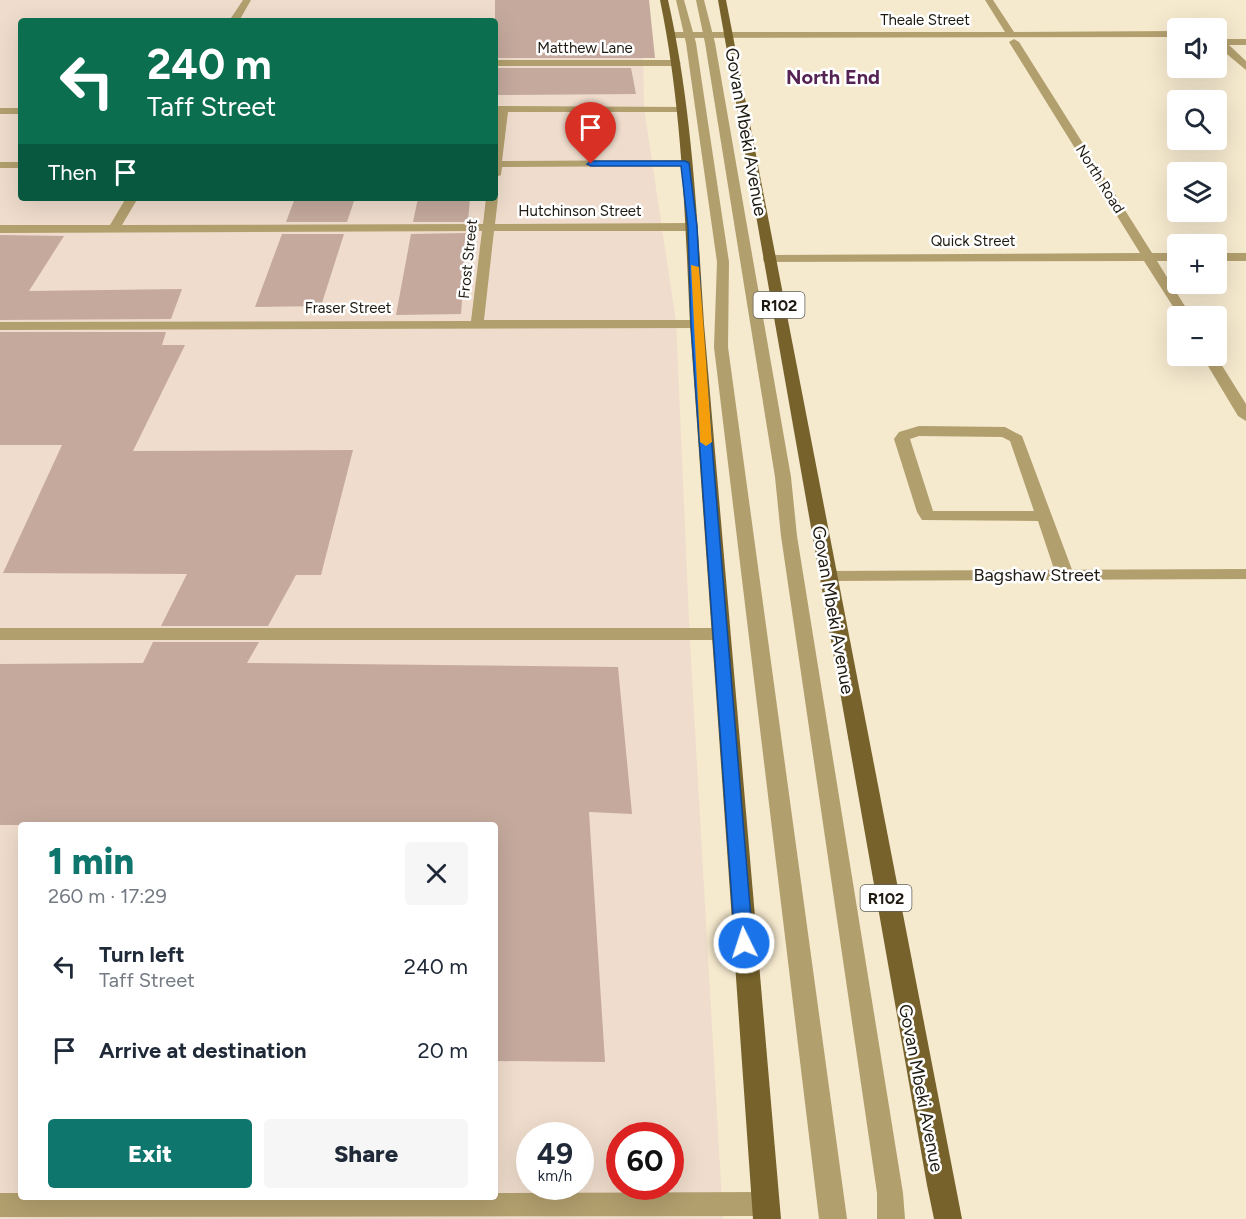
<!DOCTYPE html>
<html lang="en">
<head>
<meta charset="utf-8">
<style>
  :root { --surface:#fff; --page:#f6f6f7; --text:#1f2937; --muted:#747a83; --accent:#0f766e }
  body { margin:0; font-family:Figtree,sans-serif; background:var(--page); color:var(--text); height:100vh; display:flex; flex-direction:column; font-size:22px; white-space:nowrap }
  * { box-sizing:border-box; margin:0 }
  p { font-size:20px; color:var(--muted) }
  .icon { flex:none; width:33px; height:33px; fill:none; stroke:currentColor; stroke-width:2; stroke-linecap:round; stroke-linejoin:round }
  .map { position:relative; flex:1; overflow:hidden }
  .drawer { position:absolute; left:18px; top:822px; width:480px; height:378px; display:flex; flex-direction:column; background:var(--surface); border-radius:6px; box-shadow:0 6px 24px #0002 }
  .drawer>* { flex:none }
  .guide { position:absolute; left:18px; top:18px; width:480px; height:183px; border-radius:6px; box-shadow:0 6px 24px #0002; background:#0b6e4f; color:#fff; overflow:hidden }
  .tools { position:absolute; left:1167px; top:18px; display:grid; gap:12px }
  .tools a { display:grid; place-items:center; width:60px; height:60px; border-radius:6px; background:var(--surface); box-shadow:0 6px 24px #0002; font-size:30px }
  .speed { position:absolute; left:516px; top:1122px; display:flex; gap:12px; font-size:30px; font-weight:700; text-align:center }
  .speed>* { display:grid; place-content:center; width:78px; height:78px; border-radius:50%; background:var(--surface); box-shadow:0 6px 24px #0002; line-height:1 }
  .speed small { font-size:15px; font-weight:400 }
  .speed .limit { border:9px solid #d22; background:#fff; color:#111 }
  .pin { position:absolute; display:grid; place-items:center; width:51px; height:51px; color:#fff; margin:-62px -26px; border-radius:50% 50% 50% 0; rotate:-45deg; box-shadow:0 0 6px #0007 }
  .pin .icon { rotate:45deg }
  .me { position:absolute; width:66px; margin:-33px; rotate:356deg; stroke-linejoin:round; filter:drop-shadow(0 0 4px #0008) }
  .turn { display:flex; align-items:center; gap:21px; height:126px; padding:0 30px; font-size:27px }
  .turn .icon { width:78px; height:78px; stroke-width:2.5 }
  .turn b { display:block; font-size:42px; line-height:51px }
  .then { display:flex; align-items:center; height:57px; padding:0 30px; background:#0003; gap:12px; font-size:22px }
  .round { display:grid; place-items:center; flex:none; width:63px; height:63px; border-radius:6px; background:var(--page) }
  .head { display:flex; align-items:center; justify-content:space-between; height:102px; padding:0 30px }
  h1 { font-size:36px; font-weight:800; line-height:45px; color:var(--accent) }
  .primary-button { display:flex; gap:12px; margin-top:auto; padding:12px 30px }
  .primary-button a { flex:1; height:69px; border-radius:6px; background:var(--accent); color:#fff; font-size:24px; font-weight:800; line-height:69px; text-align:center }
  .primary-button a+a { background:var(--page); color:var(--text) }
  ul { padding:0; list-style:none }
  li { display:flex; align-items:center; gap:18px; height:84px; padding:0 30px }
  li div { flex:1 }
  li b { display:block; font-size:22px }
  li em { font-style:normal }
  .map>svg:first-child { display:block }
</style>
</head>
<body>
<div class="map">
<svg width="1246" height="1219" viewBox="0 0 1246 1219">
  <rect width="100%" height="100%" fill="#f5e9ce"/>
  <!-- industrial -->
  <path fill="#efdccc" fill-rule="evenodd" d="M0,0H642L644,108L676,322L690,643L723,1219H0ZM21,21H495V198H21ZM21,825H495V1197H21ZM530,1136H580V1186H530ZM620,1136H670V1186H620Z"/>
  <!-- building -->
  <g fill="#c5a99d">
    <polygon points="495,0 649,0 655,58 495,58"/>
    <polygon points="495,68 631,68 636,94 495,95"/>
    <polygon points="295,198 355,198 347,222 286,222"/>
    <polygon points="418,198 470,198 468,222 413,222"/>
    <polygon points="467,233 461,314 396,315 411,234"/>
    <polygon points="282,234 344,234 321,306 255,307"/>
    <polygon points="0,235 64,236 29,291 182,289 171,319 0,320"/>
    <polygon points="0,332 166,332 162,345 185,345 133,451 353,450 321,575 296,575 268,626 161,626 187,574 3,573 62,445 0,445"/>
    <polygon points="153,642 259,642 247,663 618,667 632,814 589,812 605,1062 495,1061 495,825 0,825 0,664 143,663"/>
  </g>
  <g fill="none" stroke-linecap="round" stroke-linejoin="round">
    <!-- service -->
    <g fill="#b29f6e" fill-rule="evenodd">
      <polygon points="676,0 684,0 696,43 729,262 728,347 847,1219 819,1219 714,347 717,262 686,43"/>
      <polygon points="696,0 704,0 715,43 791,477 797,536 903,1193 905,1219 877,1219 877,1193 781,536 775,477 705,43"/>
      <path d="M919,426L1005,427L1022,436L1074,575L1071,579H1059L1056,575L1038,521L922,520L917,512L894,439L899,432ZM919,436L1002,437L1010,441L1034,511H933L910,439Z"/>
      <polygon points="0,628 721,628 727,630 730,634 727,638 721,640 0,640"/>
    </g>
    <!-- minor -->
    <g fill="#b29f6e" fill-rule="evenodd">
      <polygon points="243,0 251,0 239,21 229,21"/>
      <polygon points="985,0 993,0 1014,32 1178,31 1178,37 673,38 668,35 673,32 1005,32"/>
      <polygon points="1014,39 1019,42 1152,253 1178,253 1178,261 1157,261 1191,316 1179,316 1144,261 764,262 763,259 764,256 769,255 1140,253 1009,42"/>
      <polygon points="1216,39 1246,39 1246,45 1229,45 1246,61 1246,70 1216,45"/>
      <polygon points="495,60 676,60 681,63 676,66 495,66"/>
      <polygon points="495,106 684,107 685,109 680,112 508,112 502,161 685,160 691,163 685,166 502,167 501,175 495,178 497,112 495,112"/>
      <rect x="0" y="108" width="21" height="6"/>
      <rect x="0" y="162" width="21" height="6"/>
      <polygon points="495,195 498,198 495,224 692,223 698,227 692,231 494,231 484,320 697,320 704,324 697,328 0,330 0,322 471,321 482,231 0,233 0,225 110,225 126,198 138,198 122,225 483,224 486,198 495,198"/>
      <rect x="1216" y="253" width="30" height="8"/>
      <polygon points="1202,356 1216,356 1246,404 1246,421 1238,416"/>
      <polygon points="1246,569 1246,579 828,581 822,580 819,576 822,572 828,571"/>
      <polygon points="765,1192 775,1196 778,1204 775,1212 765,1216 0,1217 0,1193 21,1193 21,1197 495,1197 495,1193"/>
    </g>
    <!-- primary -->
    <g fill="#76622a" fill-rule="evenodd">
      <path d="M660,0H668C692,106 697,216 704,324L781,1219H753L690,324C685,216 682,106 660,0Z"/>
      <polygon points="718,0 726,0 962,1219 934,1219 927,1185"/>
    </g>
  </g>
  <!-- route -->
  <polygon fill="#1a73e8" stroke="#114b97" stroke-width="1.5" points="685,161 689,163 697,227 702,324 753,943 750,948 744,950 738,948 735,943 691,324 688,227 681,166 591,166 587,164 591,161"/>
  <!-- slow -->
  <polygon fill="#f59e0b" points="691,265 699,267 712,442 706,446 700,442"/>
  <g text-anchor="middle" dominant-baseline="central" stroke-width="5" stroke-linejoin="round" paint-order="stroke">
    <!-- far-street labels -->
    <g font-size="15" fill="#1f1a11" stroke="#fff">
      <text x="925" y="20">Theale Street</text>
      <text x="585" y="48">Matthew Lane</text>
      <text transform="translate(1100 179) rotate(58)">North Road</text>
      <text x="580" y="211">Hutchinson Street</text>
      <text x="973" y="241">Quick Street</text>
      <text transform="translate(468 259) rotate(-84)">Frost Street</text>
      <text x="348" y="308">Fraser Street</text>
    </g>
    <!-- shield labels -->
    <g fill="#fff" stroke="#625f58" stroke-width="1.5">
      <rect x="753.5" y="292" width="51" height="26" rx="4.5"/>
      <rect x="860.5" y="885" width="51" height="26" rx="4.5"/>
    </g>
    <g font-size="16" font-weight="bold" fill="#1f1a11">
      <text x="779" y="305">R102</text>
      <text x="886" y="898">R102</text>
    </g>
    <!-- street labels -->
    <g font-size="18" fill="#1f1a11" stroke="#fff">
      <text transform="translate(746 132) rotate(80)">Govan Mbeki Avenue</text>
      <text x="1037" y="575">Bagshaw Street</text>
      <text transform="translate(833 610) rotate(80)">Govan Mbeki Avenue</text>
      <text transform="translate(921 1088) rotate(79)">Govan Mbeki Avenue</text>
    </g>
    <!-- far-district labels -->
    <g font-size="20" font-weight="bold" fill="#552353" stroke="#fff">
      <text x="833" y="77">North End</text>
    </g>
  </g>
</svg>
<div class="tools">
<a><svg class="icon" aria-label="sound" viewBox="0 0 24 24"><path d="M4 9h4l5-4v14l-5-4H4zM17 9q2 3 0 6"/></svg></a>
<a><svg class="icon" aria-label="search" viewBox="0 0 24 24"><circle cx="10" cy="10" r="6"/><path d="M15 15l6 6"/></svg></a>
<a><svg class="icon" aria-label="layers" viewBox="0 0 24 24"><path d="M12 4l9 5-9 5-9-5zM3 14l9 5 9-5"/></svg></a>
<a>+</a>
<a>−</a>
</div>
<div class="speed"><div>49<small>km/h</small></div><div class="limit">60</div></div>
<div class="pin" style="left:591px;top:164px;background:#d93025"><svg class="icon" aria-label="arrive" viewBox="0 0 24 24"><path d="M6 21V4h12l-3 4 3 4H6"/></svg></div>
<svg class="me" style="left:744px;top:943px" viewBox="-20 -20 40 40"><circle r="17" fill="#1a73e8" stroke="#fff" stroke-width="3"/><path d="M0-11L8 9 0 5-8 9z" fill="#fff"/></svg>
<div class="guide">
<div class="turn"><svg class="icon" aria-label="left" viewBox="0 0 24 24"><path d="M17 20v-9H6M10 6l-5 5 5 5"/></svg><div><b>240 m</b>Taff Street</div></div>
<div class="then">Then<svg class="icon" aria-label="arrive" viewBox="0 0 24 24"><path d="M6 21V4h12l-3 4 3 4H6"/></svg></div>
</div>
<section class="drawer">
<div class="head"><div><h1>1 min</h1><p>260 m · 17:29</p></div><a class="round"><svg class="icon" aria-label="close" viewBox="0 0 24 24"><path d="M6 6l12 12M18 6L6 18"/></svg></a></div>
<ul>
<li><svg class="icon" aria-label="left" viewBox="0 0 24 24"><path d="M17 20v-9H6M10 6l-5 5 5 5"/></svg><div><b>Turn left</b><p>Taff Street</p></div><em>240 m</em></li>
<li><svg class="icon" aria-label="arrive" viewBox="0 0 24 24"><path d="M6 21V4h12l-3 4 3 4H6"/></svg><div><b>Arrive at destination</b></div><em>20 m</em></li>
</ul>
<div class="primary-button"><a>Exit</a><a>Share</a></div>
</section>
</div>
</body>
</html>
